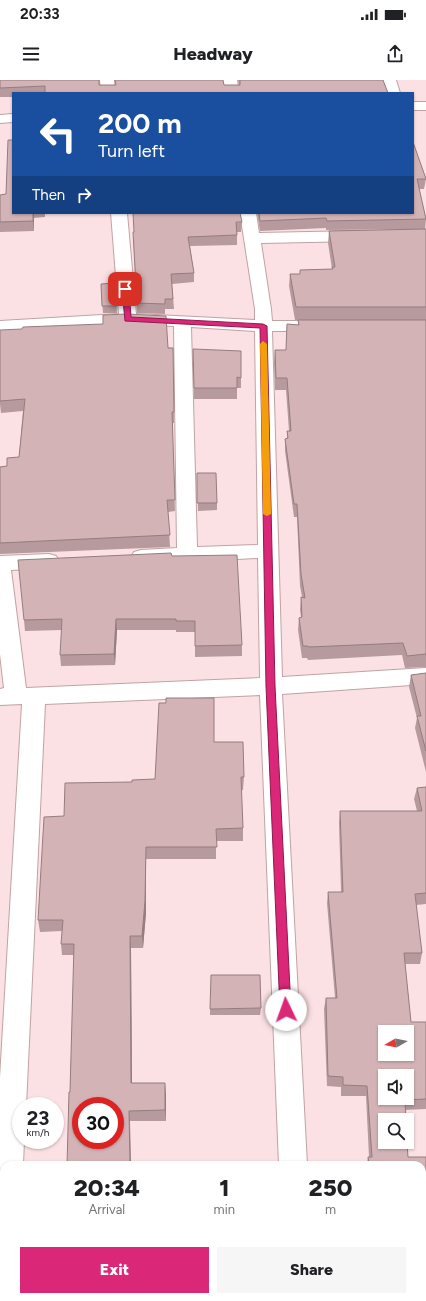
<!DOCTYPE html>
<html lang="en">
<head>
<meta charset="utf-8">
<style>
  :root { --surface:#fff; --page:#f6f6f6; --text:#202124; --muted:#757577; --accent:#db2777 }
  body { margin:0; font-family:Figtree,sans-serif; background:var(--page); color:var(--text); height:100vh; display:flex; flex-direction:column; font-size:15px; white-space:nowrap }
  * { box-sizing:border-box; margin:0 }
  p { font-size:13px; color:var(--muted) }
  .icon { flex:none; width:22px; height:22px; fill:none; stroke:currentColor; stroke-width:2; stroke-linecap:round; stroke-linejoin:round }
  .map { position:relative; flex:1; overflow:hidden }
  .side { position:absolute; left:0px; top:1081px; width:426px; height:140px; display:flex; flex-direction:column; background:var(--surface); border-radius:12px 12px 0 0; box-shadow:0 1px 3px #0004 }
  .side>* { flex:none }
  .top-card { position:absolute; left:12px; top:12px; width:402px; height:122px; border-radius:0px; box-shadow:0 1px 3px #0004; background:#1a4fa0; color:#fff; overflow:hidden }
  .needle { width:26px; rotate:261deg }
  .fabs { position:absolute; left:378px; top:945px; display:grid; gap:8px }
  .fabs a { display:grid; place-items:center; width:36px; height:36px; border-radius:0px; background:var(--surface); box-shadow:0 1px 3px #0004; font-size:20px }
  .speed { position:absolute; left:12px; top:1017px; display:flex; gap:8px; font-size:20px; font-weight:700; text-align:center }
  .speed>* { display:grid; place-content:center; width:52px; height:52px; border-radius:50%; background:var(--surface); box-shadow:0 1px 3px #0004; line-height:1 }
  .speed small { font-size:10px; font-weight:400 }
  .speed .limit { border:6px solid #d22; background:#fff; color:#111 }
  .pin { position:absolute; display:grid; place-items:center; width:34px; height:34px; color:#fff; margin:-17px; border-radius:8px; box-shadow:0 2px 6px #0006 }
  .me { position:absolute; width:44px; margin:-22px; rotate:357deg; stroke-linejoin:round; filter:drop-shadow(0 0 3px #0008) }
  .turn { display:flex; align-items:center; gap:14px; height:84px; padding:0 20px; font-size:18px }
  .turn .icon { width:52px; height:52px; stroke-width:2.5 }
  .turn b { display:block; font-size:28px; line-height:34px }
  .then { display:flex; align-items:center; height:38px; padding:0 20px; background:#0003; gap:8px; font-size:15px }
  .eta { display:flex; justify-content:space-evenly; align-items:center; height:68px; text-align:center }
  .eta b { font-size:24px; font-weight:800; line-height:28px }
  .button { display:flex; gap:8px; margin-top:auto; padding:8px 20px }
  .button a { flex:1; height:46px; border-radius:0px; background:var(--accent); color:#fff; font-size:16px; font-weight:800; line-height:46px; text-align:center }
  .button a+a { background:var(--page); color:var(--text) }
  .status { display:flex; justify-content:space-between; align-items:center; height:28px; padding:0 20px; background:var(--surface); direction:ltr }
  .status svg { height:11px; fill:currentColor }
  header { display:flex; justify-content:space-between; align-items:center; height:52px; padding:0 20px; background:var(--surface); font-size:18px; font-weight:800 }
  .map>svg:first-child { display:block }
</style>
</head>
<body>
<div class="status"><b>20:33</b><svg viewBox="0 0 49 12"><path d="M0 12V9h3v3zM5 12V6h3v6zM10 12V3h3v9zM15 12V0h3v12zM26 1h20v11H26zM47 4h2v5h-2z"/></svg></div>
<header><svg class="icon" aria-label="menu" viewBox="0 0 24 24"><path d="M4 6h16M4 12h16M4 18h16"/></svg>Headway<svg class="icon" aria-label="share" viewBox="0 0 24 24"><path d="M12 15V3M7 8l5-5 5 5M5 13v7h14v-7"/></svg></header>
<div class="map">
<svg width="426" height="1221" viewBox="0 0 426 1221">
  <rect width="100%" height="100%" fill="#fce1e4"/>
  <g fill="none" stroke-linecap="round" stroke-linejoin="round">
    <defs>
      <g id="minor">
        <polygon points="100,0 114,0 115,13 101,13"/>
        <polygon points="223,0 237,0 239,13 225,13"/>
        <polygon points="382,0 396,0 400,13 386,13"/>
        <rect x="413" y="22" width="13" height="8"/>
        <polygon points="13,34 13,42 0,43 0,35"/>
        <path d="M111,133H127L136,234L255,240V229L240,133H256L259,153L358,151L364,153L366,156L364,159L358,161L261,163L271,229L272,241H317L323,242L325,246L323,250L317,251H272L282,597L426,588V604L282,614L307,1085H279L260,615L45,624L26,1026H21V1060H24L23,1085H4V1097L0,1095V998L22,624L0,625V609L4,608L0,574V476L49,474L56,476L59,481L56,486L49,488L11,490L26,608L260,598L258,478L141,484L134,482L131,477L134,472L141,470L177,468L174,246L128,244L0,251V241L119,234ZM191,247L255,251L258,465L197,467Z"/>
        <polygon points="4,1167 4,1217 17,1217 17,1221 0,1221 0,1169"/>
        <polygon points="422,1188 426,1188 426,1218 419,1217 422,1217"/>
        <rect x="284" y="1217" width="30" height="4"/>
      </g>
    </defs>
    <!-- minor casing -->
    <use href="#minor" stroke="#c1a2a4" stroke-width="2"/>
    <!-- minor -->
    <use href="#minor" fill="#fff" fill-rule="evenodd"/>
  </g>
  <!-- wall -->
  <g fill="#b69a9d">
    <polygon points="0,0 99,5 239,5 238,0 383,0 388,13 13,13 13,17 0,17"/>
    <polygon points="413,62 426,99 424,109 419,109 426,139 425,149 326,150 326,148 260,151 257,133 413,133"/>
    <polygon points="0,115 13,133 45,133 45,137 34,138 34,151 0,152"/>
    <polygon points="242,142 241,152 237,152 237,165 190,166 194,193 194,202 172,204 174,229 165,229 165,234 137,233 133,152"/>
    <polygon points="426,149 426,240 295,240 289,206 290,194 300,194 300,190 332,189 328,163 329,151"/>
    <polygon points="115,203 117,233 103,233 101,204"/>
    <polygon points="298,240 426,240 426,587 405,588 402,575 308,580 307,578 302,578 298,550 299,538 301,537 300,530 301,517 302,517 300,506 297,437 294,437 285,371 285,359 287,358 287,351 289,351 286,310 275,310 274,282 275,270 286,270 287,244 298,245"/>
    <polygon points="0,250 173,268 174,343 172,343 175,431 168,432 170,467 0,474 0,387 7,386 19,377 23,331 1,333 0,324"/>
    <polygon points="193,269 241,298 241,308 237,308 237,319 194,319"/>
    <polygon points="197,393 217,423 217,430 198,431"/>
    <polygon points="172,476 242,565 242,576 195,577 195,552 176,552 176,550 117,550 115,585 61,586 60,575 62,550 25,551 24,540"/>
    <polygon points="426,593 426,692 415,648 417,638 409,607 411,595"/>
    <polygon points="214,662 244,697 243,710 241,710 243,748 243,761 216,761 216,779 146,779 146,833 143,868 131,868 132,1003 166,1014 166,1041 130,1041 70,1012 74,875 62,875 61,864 62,851 40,852 38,840 64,736 132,702 155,699"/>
    <polygon points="426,707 426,824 416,825 422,873 420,884 405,884 411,942 426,942 426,1029 405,1030 408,1077 426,1077 426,1174 425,1174 423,1183 423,1209 426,1221 341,1221 341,1218 348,1218 348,1217 422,1217 422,1085 354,1085 354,1083 367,1083 368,1077 369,1077 366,1016 341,1016 341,1007 327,1006 324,929 326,918 335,918 327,823 328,812 341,812 339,743 340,731 417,731 414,719 417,708"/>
    <polygon points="261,928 260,935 210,935 210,929"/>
  </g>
  <!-- shaded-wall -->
  <g fill="#947d7f">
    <polygon points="33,133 34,133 34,151 33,141"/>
    <polygon points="116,539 117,550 115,585 114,574"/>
    <polygon points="146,767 146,833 143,868 142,856"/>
    <polygon points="130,856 131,868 132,1014 131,1003"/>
    <polygon points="165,1003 166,1014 166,1041 165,1030"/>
    <polygon points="129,1031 130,1041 131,1085 130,1085"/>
  </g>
  <!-- building -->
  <g fill="#d4b3b6" stroke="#947d7f" fill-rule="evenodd">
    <polygon points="0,0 99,0 99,5 116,5 115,0 223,0 224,5 240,5 240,0 383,0 388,13 45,13 45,6 0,8"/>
    <polygon points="8,60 13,60 13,133 33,133 33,141 0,142 0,115 6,114"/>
    <polygon points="413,62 426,99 417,99 426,139 327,141 326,138 260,141 259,133 413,133"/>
    <polygon points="133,133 240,133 242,142 236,142 237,155 188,157 194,193 171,194 173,219 165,219 165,224 137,223 133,152 134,152"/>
    <polygon points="426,149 426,227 296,227 290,194 300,194 300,190 333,189 332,187 335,187 329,151"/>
    <polygon points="115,203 117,226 102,226 101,204"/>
    <polygon points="127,234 166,236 168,268 173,268 174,332 172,332 175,420 167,420 170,455 0,463 0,387 7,386 7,378 19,377 25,319 0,321 0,250 22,249 23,247 103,244 103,235"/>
    <polygon points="298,240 426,240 426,574 407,576 403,563 309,567 308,566 303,566 299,538 302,537 301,517 305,518 301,494 297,424 294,424 285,359 288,358 287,351 291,351 287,298 276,298 275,270 286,270 287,244 299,245"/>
    <polygon points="193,269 241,271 241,298 237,297 237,308 194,308"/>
    <polygon points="197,393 216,393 217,423 197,423"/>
    <polygon points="171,473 172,476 237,475 242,565 195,566 195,541 176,541 176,539 116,539 114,574 60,575 62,539 24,540 18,480"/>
    <polygon points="426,593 426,671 417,636 421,636 411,595"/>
    <path d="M166,618H214V662H243L244,697H241L243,748L216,749L217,767H146L145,821L142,856H130L131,1003H165V1030L129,1031L130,1085H67L69,1012H70L74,864H61L63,840H38L44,737L64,736L65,703L132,702V700L155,699L159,623H166ZM81,1026H115V1060H81Z"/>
    <path d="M426,707V813L415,814L422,873H404L411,942H426V1019L405,1020L406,1040H385V1062H407L408,1077H426V1165H424L425,1178L423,1179V1207L422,1208V1085H354V1083H369L368,1077H372L367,1006L343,1005V997L328,996L326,918H337L328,812H343L340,731H422L417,708ZM385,952H407V974H385ZM385,996H407V1018H385Z"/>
    <polygon points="211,895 260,895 261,928 210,929"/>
    <polygon points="422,1209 426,1210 426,1221 342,1221 341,1218 348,1218 348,1217 422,1217"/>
    <polygon points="148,1217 260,1217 261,1221 148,1221"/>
  </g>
  <!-- route -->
  <polygon fill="#db2777" stroke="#8e194d" points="125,207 129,209 131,237 263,244 267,246 275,606 291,930 290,934 286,935 282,934 280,930 266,606 260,248 125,241 122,209"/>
  <!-- slow -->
  <polygon fill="#f59e0b" points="263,261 267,264 271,434 267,436 263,434 260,264"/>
</svg>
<div class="fabs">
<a><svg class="needle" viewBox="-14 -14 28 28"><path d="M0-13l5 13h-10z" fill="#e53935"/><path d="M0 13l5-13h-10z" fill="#757577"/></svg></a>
<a><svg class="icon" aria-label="sound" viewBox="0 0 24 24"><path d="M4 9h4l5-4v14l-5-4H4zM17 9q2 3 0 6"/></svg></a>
<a><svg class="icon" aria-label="search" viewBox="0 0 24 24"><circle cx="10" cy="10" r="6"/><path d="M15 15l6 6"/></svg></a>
</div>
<div class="speed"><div>23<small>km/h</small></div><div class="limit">30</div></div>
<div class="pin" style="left:125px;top:209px;background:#d93025"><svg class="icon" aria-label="arrive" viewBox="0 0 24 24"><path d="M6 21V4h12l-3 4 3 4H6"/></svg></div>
<svg class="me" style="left:286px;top:930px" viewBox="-20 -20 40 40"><circle r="19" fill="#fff"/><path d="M0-13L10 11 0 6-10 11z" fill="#db2777"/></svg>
<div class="top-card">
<div class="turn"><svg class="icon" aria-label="left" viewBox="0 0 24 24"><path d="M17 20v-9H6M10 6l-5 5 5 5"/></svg><div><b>200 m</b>Turn left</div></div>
<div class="then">Then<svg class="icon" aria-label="right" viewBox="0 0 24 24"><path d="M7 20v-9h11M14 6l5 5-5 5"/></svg></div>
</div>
<section class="side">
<div class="eta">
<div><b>20:34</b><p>Arrival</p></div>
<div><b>1</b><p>min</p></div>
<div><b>250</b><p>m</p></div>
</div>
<div class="button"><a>Exit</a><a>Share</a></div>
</section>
</div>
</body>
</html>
